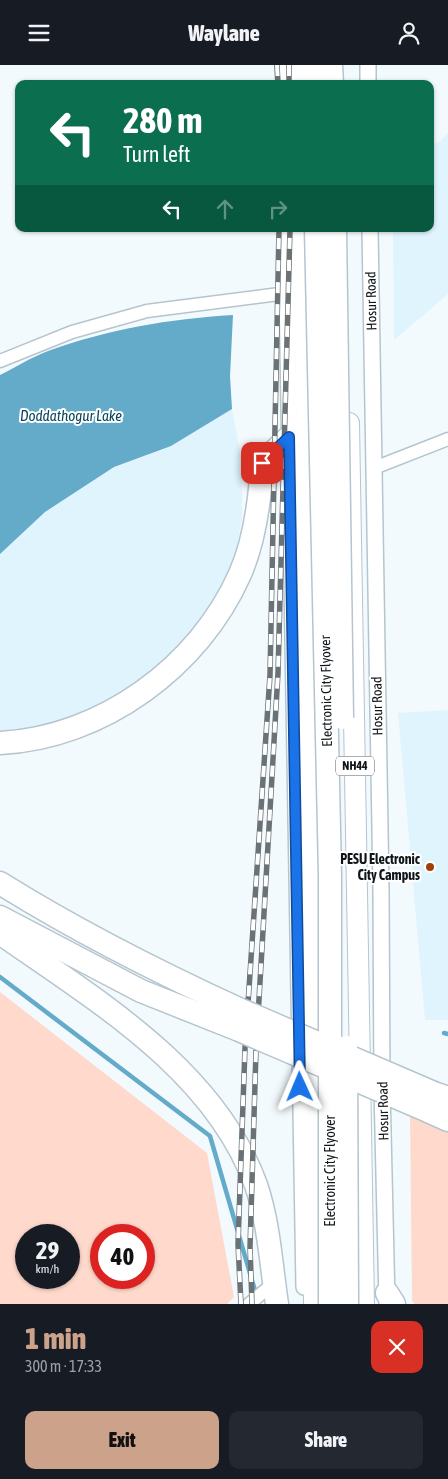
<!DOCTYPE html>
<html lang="en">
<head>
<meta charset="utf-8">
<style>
  :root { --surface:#171b24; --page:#242831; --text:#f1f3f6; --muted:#9ea1a6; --accent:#cda28a }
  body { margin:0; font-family:"Asap Condensed",sans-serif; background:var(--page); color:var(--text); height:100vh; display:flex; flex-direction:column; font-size:19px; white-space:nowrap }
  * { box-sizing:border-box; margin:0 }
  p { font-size:16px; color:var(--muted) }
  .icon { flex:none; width:28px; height:28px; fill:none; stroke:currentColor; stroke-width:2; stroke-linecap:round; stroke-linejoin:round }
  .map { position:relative; height:1239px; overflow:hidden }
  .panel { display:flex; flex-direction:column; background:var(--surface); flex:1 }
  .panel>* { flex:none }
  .top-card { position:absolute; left:15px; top:15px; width:419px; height:152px; border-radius:10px; box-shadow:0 1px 4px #0004; background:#0b6e4f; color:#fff; overflow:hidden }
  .speed { position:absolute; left:15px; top:1159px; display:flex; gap:10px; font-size:25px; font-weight:700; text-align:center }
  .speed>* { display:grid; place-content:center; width:65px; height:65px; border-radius:50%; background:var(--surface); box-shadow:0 1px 4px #0004; line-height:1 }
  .speed small { font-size:12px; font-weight:400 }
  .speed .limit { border:8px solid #d22; background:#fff; color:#111 }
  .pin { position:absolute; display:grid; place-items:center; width:42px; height:42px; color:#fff; margin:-21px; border-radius:10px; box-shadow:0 2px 8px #0006 }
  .me { position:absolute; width:55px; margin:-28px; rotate:359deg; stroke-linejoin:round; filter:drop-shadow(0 0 4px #0008) }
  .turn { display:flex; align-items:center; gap:18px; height:105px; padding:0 25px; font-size:22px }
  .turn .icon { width:65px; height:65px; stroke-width:2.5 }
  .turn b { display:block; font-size:35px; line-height:42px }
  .lanes { display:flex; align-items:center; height:48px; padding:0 25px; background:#0003; justify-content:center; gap:25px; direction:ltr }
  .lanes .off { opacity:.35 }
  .round { display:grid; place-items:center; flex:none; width:52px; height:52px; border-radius:10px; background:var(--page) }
  .summary { display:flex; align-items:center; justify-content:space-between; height:85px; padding:0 25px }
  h1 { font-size:30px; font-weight:800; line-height:38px; color:var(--accent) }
  .button { display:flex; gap:10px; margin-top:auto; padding:10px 25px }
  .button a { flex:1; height:58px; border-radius:10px; background:var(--accent); color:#111; font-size:20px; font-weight:800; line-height:58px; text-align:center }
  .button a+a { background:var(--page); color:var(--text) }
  header { display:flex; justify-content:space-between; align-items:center; height:65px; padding:0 25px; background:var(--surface); font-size:22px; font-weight:800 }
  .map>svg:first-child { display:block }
</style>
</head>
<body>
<header><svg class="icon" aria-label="menu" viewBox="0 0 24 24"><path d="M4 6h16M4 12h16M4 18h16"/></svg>Waylane<svg class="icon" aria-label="person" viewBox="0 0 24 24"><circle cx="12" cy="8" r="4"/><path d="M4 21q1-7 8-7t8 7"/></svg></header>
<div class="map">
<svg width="448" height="1239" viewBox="0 0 448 1239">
  <rect width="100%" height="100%" fill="#f3fafe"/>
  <!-- built -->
  <g fill="#e0f4fe">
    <polygon points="448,68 448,229 394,275 393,164 430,164 430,79 438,78"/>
    <polygon points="232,344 242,398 242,453 234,497 220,532 171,595 102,642 44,661 0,666 0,489 45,447 114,402 171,381"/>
    <polygon points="448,645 448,955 425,955 398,648"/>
  </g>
  <!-- green -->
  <g fill="#ffdacc" fill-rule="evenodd">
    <path d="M0,927L207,1088L234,1232L227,1239H0ZM26,1170H69V1212H26ZM101,1170H144V1212H101Z"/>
    <polygon points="410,1050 448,1066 448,1239 414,1239 412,1235"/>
  </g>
  <!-- water -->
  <path fill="#64aac9" d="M233,250L230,311L232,344L171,381L114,402L45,447L0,489V310C16,302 32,292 48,286C109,264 169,254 233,250Z"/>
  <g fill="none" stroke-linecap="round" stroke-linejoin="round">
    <!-- stream -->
    <g stroke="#64aac9" stroke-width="4.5">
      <polyline points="0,912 210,1071 256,1229"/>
      <polyline points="444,968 448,969"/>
    </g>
    <defs>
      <g id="minor">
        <polyline points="0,296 72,267 147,246 287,228"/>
        <polyline points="374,403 448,374"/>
        <polyline points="249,1239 274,1218"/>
      </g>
      <g id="tertiary">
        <polyline points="283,0 284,19"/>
        <polyline points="368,0 368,19"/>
        <polyline points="286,164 304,1222"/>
        <polyline points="370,164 381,825 382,1024 387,1237"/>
      </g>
      <g id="trunk">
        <polyline points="300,0 300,19"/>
        <polyline points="303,164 312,691 314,1239"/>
        <polyline points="349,358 364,1239"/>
      </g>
      <g id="motorway">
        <polyline points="313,0 313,19"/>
        <polyline points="331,0 332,19"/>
        <path d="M0,678C102,673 199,602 240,509C255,475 260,435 262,398L306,356"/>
        <path d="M0,818C77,866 158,907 241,945"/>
        <polyline points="0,852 141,926 239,965"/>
        <path d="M0,868C95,935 214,1004 256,1120C269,1158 271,1199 277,1239"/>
        <polyline points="434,1028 448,1033"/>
        <polyline points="428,1046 448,1055"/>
        <polyline points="387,1228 394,1239"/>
      </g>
    </defs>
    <!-- minor casing -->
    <use href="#minor" stroke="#b5c5ce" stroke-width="15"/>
    <!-- tertiary casing -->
    <use href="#tertiary" stroke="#b5c5ce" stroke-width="18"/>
    <!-- trunk casing -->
    <use href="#trunk" stroke="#b5c5ce" stroke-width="22"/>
    <!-- motorway casing -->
    <use href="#motorway" stroke="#b5c5ce" stroke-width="25"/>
    <!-- minor -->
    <use href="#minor" stroke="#fff" stroke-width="12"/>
    <!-- tertiary -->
    <use href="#tertiary" stroke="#fff" stroke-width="15"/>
    <!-- trunk -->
    <use href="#trunk" stroke="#fff" stroke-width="20"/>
    <!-- motorway -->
    <use href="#motorway" stroke="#fff" stroke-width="22"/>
    <defs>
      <g id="rail">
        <polyline points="277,0 278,19"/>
        <polyline points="289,0 289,19"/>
        <polyline points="241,1239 238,1179 245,983 270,610 279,164"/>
        <polyline points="252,1239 250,1182 256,986 278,608 290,164"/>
      </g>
    </defs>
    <!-- rail casing -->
    <use href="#rail" stroke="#6b7275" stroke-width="5.5"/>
    <!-- rail -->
    <use href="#rail" stroke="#fff" stroke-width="4" stroke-dasharray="11" stroke-linecap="butt"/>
    <defs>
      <g id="motorway-bridge">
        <polyline points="316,164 330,811 330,1239"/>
        <polyline points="335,164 342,653"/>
        <polyline points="241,945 434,1028"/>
        <polyline points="239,965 428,1046"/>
        <polyline points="346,982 347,1239"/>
      </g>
    </defs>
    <!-- motorway-bridge casing -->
    <use href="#motorway-bridge" stroke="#b5c5ce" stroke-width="25" stroke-linecap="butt"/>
    <!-- motorway-bridge -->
    <use href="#motorway-bridge" stroke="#fff" stroke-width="22"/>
  </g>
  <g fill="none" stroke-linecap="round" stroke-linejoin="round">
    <defs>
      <polyline id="route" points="262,398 289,372 300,1022"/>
    </defs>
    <!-- route casing -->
    <use href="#route" stroke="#114b97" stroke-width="12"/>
    <!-- route -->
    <use href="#route" stroke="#1a73e8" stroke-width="9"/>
  </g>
  <!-- markers -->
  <circle fill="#a23f07" stroke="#fff" stroke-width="2" cx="430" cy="802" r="5"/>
  <g text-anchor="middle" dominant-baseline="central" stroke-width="4" stroke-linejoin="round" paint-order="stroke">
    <!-- shield labels -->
    <rect fill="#fff" stroke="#575b5d" stroke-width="1" x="336" y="691.5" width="38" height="19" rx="4"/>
    <g font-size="12" font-weight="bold" fill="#0f1518">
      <text x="355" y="701">NH44</text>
    </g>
    <!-- street labels -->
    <g font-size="14" fill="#0f1518" stroke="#fff">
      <text transform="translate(371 236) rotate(-91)">Hosur Road</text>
      <text transform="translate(326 626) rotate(-91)">Electronic City Flyover</text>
      <text transform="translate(377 641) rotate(-91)">Hosur Road</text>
      <text transform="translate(383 1046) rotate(-91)">Hosur Road</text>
      <text transform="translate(330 1106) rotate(-90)">Electronic City Flyover</text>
    </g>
    <!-- poi labels -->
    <g font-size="14" font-weight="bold" fill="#0f1518" stroke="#fff" text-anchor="end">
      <text x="420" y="794">PESU Electronic<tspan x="420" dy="16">City Campus</tspan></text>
    </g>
    <!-- water labels -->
    <g font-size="15" font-style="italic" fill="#08455b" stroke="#fff">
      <text x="71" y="350">Doddathogur Lake</text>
    </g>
  </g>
</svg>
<div class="speed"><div>29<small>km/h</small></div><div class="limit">40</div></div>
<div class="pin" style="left:262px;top:398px;background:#d93025"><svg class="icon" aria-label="arrive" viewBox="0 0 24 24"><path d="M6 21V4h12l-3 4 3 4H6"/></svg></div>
<svg class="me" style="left:300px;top:1022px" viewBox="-20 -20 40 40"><path d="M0-17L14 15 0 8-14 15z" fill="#1a73e8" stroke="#fff" stroke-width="4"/></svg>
<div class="top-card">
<div class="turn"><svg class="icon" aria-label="left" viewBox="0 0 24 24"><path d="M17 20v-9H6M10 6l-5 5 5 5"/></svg><div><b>280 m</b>Turn left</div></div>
<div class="lanes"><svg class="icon" aria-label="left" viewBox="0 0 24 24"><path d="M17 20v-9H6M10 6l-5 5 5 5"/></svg><svg class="icon off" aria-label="ahead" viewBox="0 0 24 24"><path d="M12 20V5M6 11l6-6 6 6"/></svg><svg class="icon off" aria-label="right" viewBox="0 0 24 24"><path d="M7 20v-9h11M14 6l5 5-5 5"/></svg></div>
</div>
</div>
<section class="panel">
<div class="summary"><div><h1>1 min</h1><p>300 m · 17:33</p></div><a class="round" style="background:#d93025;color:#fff"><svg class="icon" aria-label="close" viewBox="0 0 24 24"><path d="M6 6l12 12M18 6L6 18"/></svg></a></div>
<div class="button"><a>Exit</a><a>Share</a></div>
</section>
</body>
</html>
